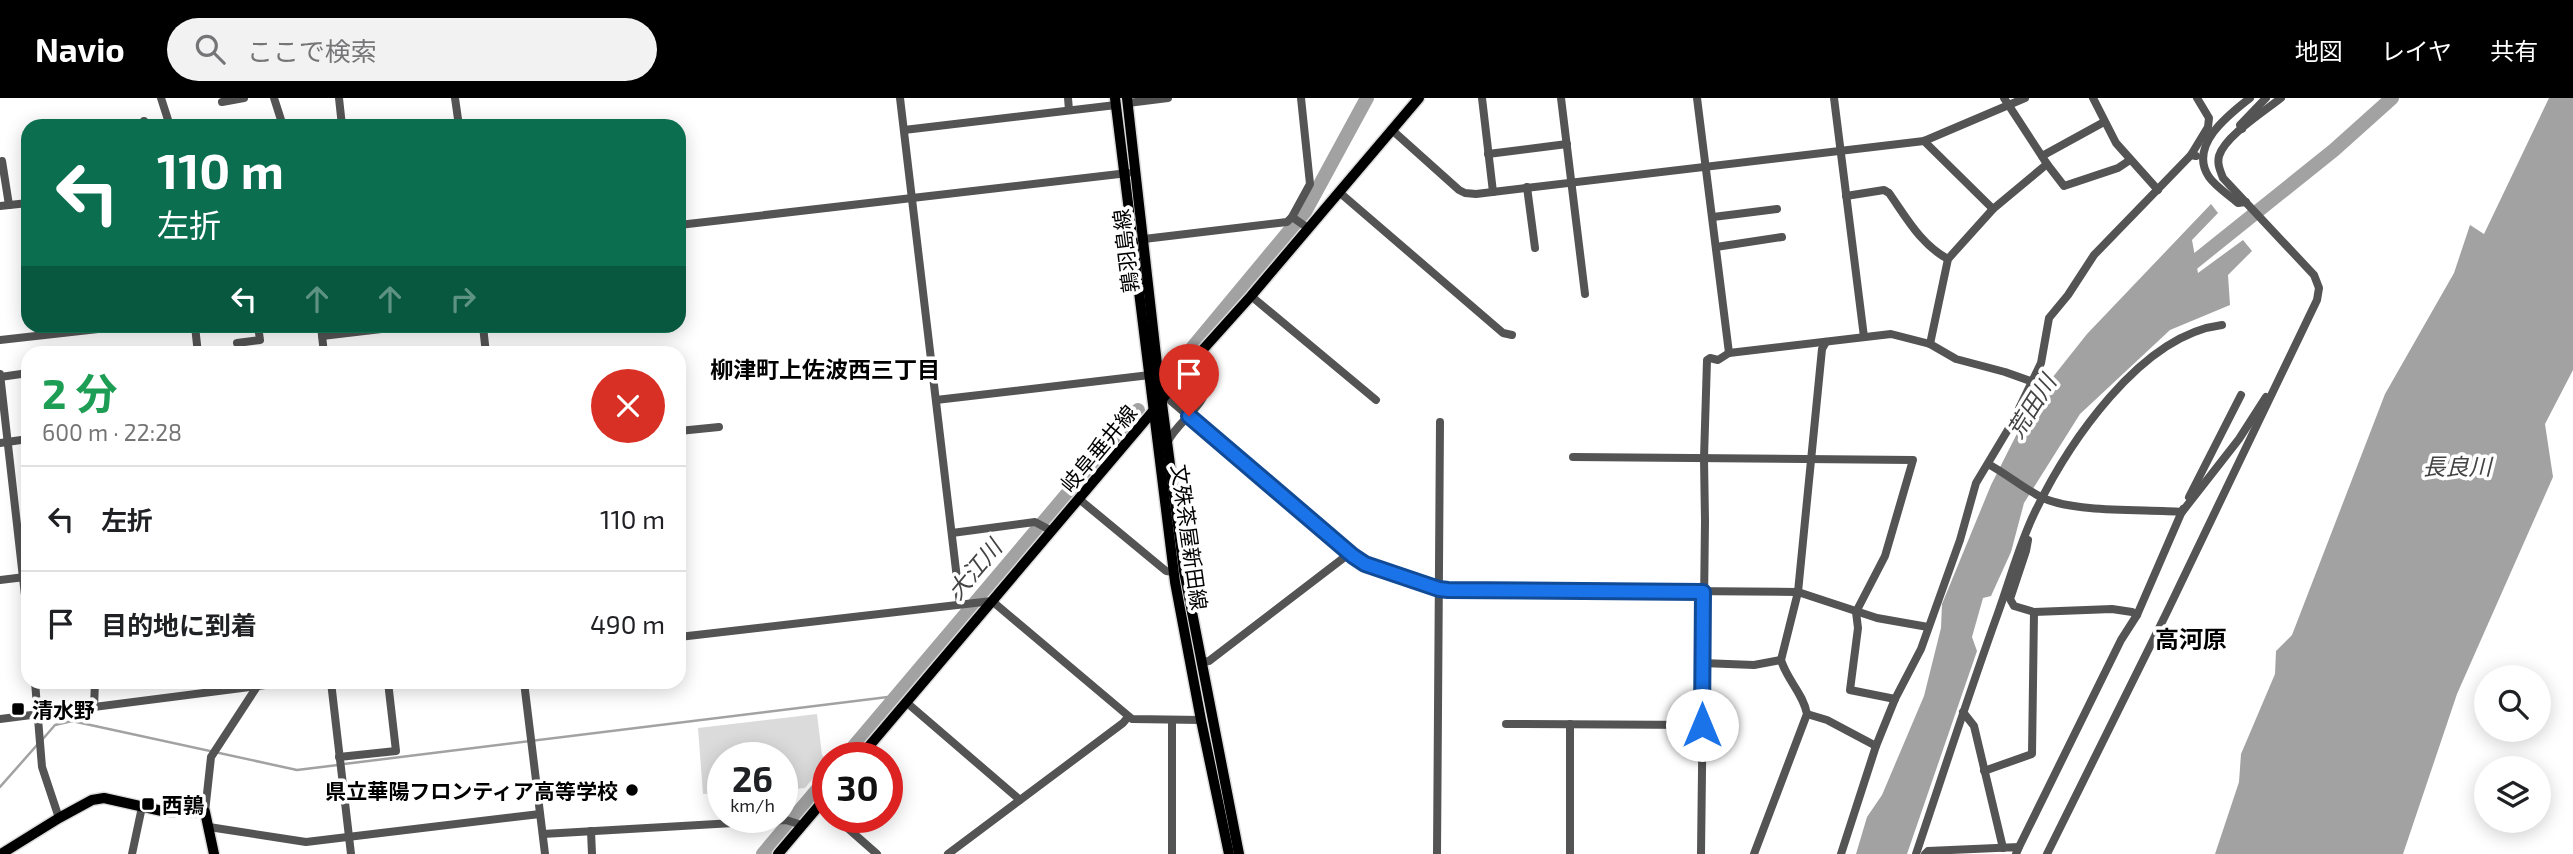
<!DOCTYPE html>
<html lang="ja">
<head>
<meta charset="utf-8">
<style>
  :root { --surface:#fff; --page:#f2f2f2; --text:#202124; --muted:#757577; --line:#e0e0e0; --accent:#000 }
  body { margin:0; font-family:"Exo 2","Noto Sans JP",sans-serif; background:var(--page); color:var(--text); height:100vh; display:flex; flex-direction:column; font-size:26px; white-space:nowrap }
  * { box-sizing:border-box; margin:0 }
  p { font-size:23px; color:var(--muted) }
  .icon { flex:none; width:38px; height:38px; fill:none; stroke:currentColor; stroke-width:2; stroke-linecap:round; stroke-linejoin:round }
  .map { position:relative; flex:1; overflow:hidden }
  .details { position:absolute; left:21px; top:248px; width:665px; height:343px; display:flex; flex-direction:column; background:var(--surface); border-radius:21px; box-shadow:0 4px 18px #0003 }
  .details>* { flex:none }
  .banner { position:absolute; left:21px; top:21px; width:665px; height:214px; border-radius:21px; box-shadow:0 4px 18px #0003; background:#0b6e4f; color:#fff; overflow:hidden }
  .buttons { position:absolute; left:2474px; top:567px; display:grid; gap:14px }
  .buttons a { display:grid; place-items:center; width:77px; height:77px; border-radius:50%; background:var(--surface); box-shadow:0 4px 18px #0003; font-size:35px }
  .speed { position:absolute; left:707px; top:644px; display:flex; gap:14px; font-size:35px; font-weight:700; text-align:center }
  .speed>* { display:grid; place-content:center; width:91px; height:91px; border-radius:50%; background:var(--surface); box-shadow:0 4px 18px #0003; line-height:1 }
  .speed small { font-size:18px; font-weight:400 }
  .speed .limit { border:10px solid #d22; background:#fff; color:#111 }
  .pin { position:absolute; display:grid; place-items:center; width:60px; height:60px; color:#fff; margin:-72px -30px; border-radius:50% 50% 50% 0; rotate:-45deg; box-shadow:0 0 7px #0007 }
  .pin .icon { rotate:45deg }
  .me { position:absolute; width:77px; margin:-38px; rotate:0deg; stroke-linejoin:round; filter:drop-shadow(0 0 5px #0008) }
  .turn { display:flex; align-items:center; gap:24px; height:147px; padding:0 21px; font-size:32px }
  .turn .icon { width:91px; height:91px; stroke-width:2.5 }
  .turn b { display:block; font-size:49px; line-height:60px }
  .lanes { display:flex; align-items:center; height:66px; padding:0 21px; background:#0003; justify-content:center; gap:35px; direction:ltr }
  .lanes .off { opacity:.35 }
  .round { display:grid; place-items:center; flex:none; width:74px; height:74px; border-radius:37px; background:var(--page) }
  .head { display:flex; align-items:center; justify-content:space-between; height:119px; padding:0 21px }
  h1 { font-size:42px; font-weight:700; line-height:52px; color:#1e9e55 }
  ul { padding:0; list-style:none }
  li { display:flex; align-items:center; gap:21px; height:105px; padding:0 21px; border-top:2px solid var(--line) }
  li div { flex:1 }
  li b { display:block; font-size:26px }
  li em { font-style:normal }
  header { display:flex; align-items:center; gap:42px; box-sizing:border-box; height:98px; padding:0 35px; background:var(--accent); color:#fff }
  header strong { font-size:33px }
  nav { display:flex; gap:38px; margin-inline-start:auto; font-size:24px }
  .search { width:490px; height:63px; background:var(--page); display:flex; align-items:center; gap:18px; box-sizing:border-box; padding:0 24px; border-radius:38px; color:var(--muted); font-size:26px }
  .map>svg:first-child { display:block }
</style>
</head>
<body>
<header>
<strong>Navio</strong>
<div class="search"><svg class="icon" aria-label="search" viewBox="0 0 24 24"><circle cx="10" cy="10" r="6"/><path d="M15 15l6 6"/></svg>ここで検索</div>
<nav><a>地図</a><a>レイヤ</a><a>共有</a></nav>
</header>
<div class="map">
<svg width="2573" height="756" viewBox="0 0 2573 756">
  <rect width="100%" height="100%" fill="#fff"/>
  <!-- green -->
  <polygon fill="#dbdbdb" points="817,616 822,657 828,662 805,690 782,692 782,660 723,660 723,695 703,696 698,630"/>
  <!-- water -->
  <g fill="#a2a2a2">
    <polygon points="2549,0 2573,0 2573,272 2545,326 2553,379 2457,596 2403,756 2215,756 2239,684 2241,656 2275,576 2276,553 2292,537 2385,296 2454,175 2470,127 2484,136"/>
    <polygon points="2211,106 2218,115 2192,142 2198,175 2243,142 2252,153 2228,177 2230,207 2170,232 2080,316 2024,405 2011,454 1991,498 1983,500 1972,539 1977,553 1907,756 1856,756 1867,719 1882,697 1924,598 1941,530 1942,506 1991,387 2033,304 2087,236"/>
  </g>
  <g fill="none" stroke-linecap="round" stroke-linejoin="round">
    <!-- stream -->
    <g stroke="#a2a2a2" stroke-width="2.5">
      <polyline points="42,642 55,627 72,623 297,672 338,667"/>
      <polyline points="344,666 896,598"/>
      <polyline points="0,689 37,647"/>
    </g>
    <!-- river -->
    <g stroke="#a2a2a2" stroke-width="14">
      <polyline points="2183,173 2334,52 2392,0"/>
      <polyline points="1183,261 1305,114 1367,0"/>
      <polyline points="844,660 1138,312"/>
      <polyline points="763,756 828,679"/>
    </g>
    <defs>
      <g id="major">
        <polyline points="1115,0 1175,484 1201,622 1229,756"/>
        <polyline points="1127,0 1158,275 1184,473 1239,756"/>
        <polyline points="859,660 1154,312 1189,267 1251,198 1419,0"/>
        <polyline points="1,756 59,720 92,702 104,700 162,713 205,714 214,756"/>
        <polyline points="778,756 828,697"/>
      </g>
    </defs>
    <!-- major casing -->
    <use href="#major" stroke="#dbdbdb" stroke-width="13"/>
    <!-- minor -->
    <g stroke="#545454" stroke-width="8">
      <polyline points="161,0 170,28"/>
      <polyline points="274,0 283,28"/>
      <polyline points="339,0 342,28"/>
      <polyline points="455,0 459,28"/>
      <polyline points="900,0 960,506"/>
      <polyline points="1068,0 1069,12"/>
      <polyline points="1482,0 1493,94"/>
      <polyline points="1561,0 1585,196"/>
      <polyline points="1697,0 1729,255"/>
      <polyline points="1834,0 1864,239"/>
      <polyline points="2093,0 2116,45 2158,92"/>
      <polyline points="222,4 244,0"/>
      <polyline points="1128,5 1168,0"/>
      <polyline points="144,23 144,28"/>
      <polyline points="2242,31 2240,27 2266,0"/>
      <polyline points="904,32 1116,7"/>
      <polyline points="1392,32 1459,92 1465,95 1476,96 1924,43 2025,0"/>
      <polyline points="1924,43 1993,111"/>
      <polyline points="1488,56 1567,46"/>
      <polyline points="2042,58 2104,24"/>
      <polyline points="2196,58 2191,57 2208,29 2209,20 2197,0"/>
      <polyline points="2,63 9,107"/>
      <polyline points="2047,66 2064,88 2118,70 2130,62"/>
      <polyline points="1527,89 1535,150"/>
      <polyline points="1339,94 1503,235 1512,237"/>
      <path d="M1846,98L1884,92L1889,95C1906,119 1921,147 1948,161"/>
      <path d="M2246,104L2238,105C2229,97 2216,89 2209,79C2188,48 2228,17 2250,0"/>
      <polyline points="0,108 28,105"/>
      <polyline points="1292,119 1308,130"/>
      <polyline points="1713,119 1777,111"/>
      <polyline points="679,127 1128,75"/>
      <polyline points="1144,141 1287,124 1292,119 1310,86 1301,0"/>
      <polyline points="1716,149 1782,139"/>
      <polyline points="1251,198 1376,302"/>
      <polyline points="195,228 198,256"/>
      <polyline points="321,228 324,256"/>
      <polyline points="483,228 486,256"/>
      <polyline points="322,238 407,228"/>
      <polyline points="0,242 125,228"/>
      <polyline points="237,245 260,242 258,228"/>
      <polyline points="1930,246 1948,161 1993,111 2047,66 2004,0"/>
      <polyline points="0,276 28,524"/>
      <polyline points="0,279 28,275"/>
      <polyline points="1165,298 1353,458 1365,466 1439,491 1798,494 1877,520 1928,529"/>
      <polyline points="936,302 1150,277"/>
      <polyline points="679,333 719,329"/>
      <polyline points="0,345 28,341"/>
      <path d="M1167,345C1177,323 1206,309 1208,284L1189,267"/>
      <polyline points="1573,359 1913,362 1885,458 1856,514 1858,530 1850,592 1895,601"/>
      <path d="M1988,366C2007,376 2024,391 2043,400C2077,415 2144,411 2182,414L2239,341L2266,299"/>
      <polyline points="2189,399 2241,297"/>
      <polyline points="1079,401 1166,473 1174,474"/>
      <polyline points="952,435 1035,424 1052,433"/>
      <polyline points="0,482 25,479"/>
      <polyline points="2137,517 2183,411"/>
      <polyline points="679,539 992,503 1132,621 1201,622"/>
      <polyline points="1201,564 1209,563 1350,455"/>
      <polyline points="1702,565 1754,567 1781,562"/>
      <polyline points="35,584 42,669 59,720"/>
      <polyline points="331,584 351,756"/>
      <polyline points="524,584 545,756"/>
      <polyline points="906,604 1020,702"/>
      <polyline points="94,609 95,584"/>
      <polyline points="1963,614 1974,628 2003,750"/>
      <polyline points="1807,616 1827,622 1876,648"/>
      <polyline points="0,621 289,584"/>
      <polyline points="1506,626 1702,627"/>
      <polyline points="339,659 396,653 388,584"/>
      <polyline points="1984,673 2032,656 2034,514"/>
      <polyline points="205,714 211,659 258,587"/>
      <polyline points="835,719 877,756"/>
      <polyline points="209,729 306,744 540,716"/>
      <polyline points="591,733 592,756"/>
      <polyline points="543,736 786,722 802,727"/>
      <polyline points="2019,749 2121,542 2137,517 2132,514 2112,511 2034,514 2014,508 2010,501 2026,453 2028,442"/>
      <polyline points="132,756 142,709"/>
      <polyline points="948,756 1123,625 1128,619"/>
      <polyline points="1172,756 1172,623"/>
      <polyline points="1437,756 1440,324"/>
      <polyline points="1570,756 1570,626"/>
      <polyline points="1701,756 1705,423 1704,360 1707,262 1710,260 1718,262 1729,255 1891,236 1930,246 1956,261 2005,274 2033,284"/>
      <path d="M1754,756L1807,616C1803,595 1787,582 1781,562L1798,494L1822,251L1826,244"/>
      <polyline points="1841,756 1876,648 1895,601 1921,551 1960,442 1976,385 2012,325 2041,265 2049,220 2068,197 2094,157 2191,57"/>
      <path d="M1916,756C1943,676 1969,595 1998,515C2010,482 2019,447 2034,416C2067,347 2140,237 2222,227"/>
      <polyline points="1925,756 1928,753 2019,749 2016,756"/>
      <path d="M2047,756L2166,516L2317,202L2319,190L2314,177L2223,80C2220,72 2217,66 2219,58C2225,38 2265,13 2281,0"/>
    </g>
    <!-- major -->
    <use href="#major" stroke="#000" stroke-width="10"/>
  </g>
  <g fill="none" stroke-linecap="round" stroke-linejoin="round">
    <defs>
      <polyline id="route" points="1189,318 1353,458 1365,466 1439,491 1448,492 1703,494 1702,627"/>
    </defs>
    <!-- route casing -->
    <use href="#route" stroke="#114b97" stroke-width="18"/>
    <!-- route -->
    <use href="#route" stroke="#1a73e8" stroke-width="12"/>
  </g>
  <!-- markers -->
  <g fill="#000" stroke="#fff" stroke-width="2.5">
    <rect x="11" y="604" width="14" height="14" rx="3.5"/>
    <circle cx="632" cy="692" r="7"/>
    <rect x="141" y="699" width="14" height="14" rx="3.5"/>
  </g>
  <g text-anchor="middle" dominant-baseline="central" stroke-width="7" stroke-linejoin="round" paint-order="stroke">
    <!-- street labels -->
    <g font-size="21" fill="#000" stroke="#fff">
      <text transform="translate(1125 153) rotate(-97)">鶉羽島線</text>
      <text transform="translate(1098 350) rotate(-50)">岐阜垂井線</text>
      <text transform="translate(1190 439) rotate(82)">文殊茶屋新田線</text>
    </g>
    <!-- poi labels -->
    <g font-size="21" font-weight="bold" fill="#000" stroke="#fff" text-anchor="start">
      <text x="32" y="611">清水野</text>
      <text x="618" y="692" text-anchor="end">県立華陽フロンティア高等学校</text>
      <text x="162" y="706">西鶉</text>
    </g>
    <!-- neighbourhood labels -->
    <g font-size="23" font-weight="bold" fill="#000" stroke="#fff">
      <text x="825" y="271">柳津町上佐波西三丁目</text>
    </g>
    <!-- water labels -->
    <g font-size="23" font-style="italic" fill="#434343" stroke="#fff">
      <text transform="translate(2031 308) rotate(-58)">荒田川</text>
      <text x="2457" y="368">長良川</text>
      <text transform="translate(974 471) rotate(-50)">大江川</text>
    </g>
    <!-- quarter labels -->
    <g font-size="24" font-weight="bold" fill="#000" stroke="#fff">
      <text x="2191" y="540">高河原</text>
    </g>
  </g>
</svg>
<div class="buttons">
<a><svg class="icon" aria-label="search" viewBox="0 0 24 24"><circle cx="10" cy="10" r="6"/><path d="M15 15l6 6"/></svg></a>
<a><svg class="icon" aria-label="layers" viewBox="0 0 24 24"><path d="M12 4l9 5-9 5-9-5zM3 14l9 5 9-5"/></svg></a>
</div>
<div class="speed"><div>26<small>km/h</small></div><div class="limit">30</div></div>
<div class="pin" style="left:1189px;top:318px;background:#d93025"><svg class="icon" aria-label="arrive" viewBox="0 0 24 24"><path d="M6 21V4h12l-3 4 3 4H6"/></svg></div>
<svg class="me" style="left:1702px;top:627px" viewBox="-20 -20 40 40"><circle r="19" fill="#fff"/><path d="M0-13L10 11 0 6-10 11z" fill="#1a73e8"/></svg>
<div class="banner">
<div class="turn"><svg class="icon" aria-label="left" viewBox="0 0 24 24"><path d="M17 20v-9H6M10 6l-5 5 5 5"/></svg><div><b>110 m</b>左折</div></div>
<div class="lanes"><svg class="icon" aria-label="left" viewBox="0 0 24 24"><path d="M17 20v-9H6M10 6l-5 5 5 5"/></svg><svg class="icon off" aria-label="ahead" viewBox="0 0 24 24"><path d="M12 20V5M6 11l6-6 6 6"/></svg><svg class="icon off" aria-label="ahead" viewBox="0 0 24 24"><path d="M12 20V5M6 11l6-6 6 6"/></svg><svg class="icon off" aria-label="right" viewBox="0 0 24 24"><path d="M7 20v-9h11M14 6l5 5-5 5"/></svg></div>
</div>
<section class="details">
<div class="head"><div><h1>2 分</h1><p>600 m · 22:28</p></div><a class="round" style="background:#d93025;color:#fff"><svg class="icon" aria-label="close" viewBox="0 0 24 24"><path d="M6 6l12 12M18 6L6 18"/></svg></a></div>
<ul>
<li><svg class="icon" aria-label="left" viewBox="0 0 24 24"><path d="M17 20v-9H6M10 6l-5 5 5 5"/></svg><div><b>左折</b></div><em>110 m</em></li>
<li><svg class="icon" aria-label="arrive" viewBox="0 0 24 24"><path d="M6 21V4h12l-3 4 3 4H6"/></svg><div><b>目的地に到着</b></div><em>490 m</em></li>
</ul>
</section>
</div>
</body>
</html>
